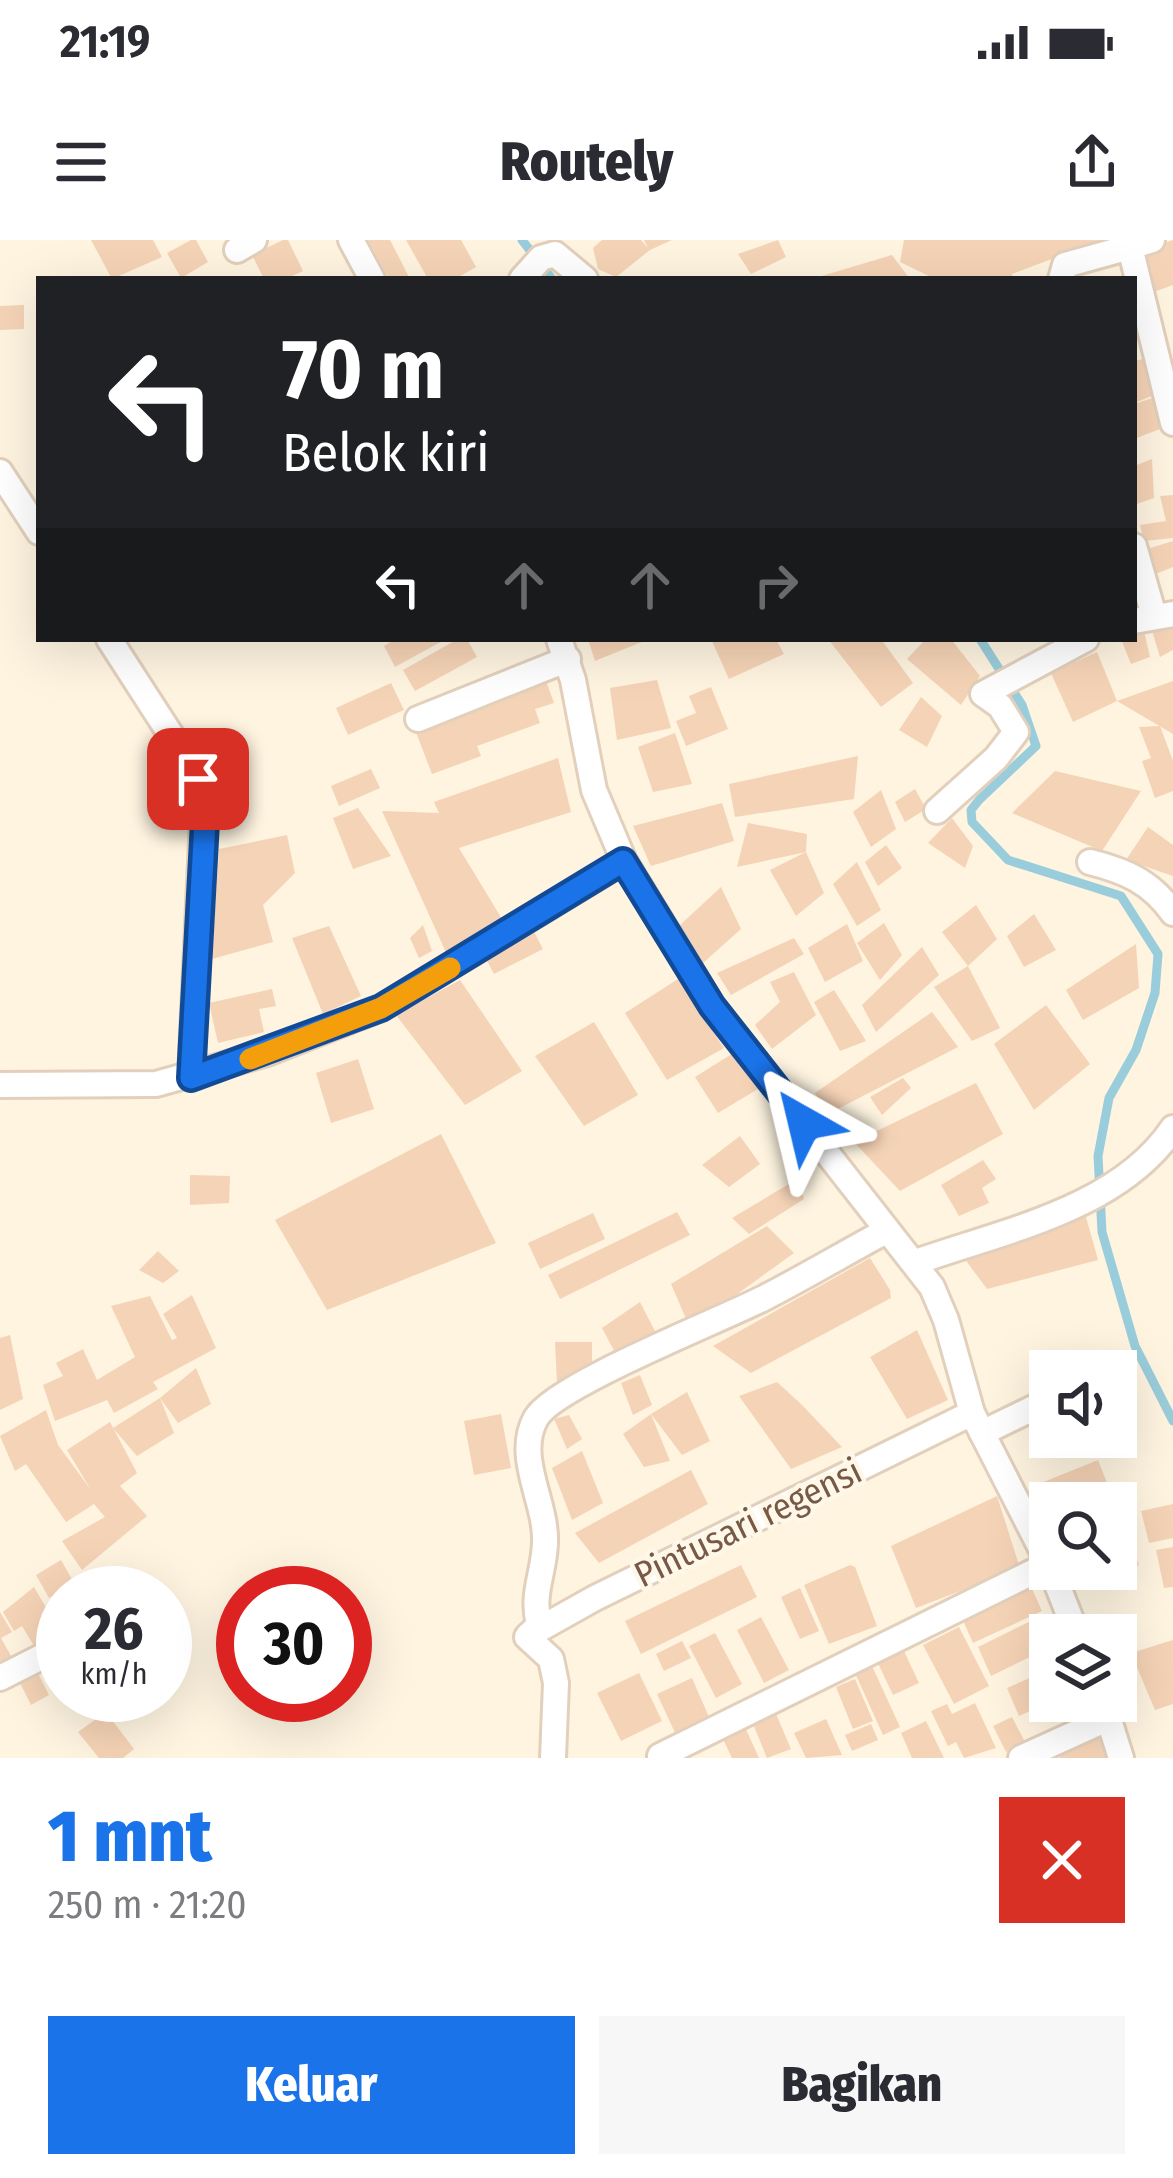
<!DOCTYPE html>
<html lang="id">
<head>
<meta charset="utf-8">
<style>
  :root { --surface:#fff; --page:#f7f7f7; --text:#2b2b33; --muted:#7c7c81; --accent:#1a73e8 }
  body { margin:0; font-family:"Fira Sans Condensed",sans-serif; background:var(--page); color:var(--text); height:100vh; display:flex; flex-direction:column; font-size:45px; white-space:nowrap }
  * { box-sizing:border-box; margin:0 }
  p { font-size:39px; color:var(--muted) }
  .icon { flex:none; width:66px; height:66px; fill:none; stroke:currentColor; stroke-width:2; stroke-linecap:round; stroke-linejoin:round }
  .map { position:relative; height:1518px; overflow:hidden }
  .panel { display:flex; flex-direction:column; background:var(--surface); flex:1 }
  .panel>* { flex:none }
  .guide { position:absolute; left:36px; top:36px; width:1101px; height:366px; border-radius:0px; box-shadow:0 12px 48px #0002; background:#202124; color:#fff; overflow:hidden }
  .buttons { position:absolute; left:1029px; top:1110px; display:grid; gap:24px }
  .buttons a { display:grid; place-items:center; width:108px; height:108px; border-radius:0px; background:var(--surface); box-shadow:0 12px 48px #0002; font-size:60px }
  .speed { position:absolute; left:36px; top:1326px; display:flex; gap:24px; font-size:60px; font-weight:700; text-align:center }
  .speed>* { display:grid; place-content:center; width:156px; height:156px; border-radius:50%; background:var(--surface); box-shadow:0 12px 48px #0002; line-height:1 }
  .speed small { font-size:30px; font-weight:400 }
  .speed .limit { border:18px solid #d22; background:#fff; color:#111 }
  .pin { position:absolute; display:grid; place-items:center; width:102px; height:102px; color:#fff; margin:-51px; border-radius:24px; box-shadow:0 6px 18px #0006 }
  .me { position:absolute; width:132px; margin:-66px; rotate:323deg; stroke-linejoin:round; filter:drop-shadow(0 0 9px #0008) }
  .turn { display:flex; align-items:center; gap:42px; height:252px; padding:0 48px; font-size:54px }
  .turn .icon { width:156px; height:156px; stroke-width:2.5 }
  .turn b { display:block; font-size:84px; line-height:102px }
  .lanes { display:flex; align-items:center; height:114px; padding:0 48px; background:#0003; justify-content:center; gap:60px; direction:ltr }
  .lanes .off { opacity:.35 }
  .round { display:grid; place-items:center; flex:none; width:126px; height:126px; border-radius:0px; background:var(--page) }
  .overview { display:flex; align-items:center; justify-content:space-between; height:204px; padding:0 48px }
  h1 { font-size:72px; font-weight:800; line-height:90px; color:var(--accent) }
  .action { display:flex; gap:24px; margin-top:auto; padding:24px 48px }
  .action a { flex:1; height:138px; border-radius:0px; background:var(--accent); color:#fff; font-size:48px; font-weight:800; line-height:138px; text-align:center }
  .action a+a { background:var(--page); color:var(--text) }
  .status { display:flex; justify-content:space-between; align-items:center; height:84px; padding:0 60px; background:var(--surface); direction:ltr }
  .status svg { height:33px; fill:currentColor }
  header { display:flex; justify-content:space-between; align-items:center; height:156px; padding:0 48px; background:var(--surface); font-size:54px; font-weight:800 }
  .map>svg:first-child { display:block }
</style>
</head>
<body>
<div class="status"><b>21:19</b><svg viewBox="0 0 49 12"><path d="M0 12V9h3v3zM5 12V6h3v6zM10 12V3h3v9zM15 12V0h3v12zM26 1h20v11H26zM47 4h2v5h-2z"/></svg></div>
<header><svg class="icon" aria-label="menu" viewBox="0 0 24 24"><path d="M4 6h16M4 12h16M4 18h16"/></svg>Routely<svg class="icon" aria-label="share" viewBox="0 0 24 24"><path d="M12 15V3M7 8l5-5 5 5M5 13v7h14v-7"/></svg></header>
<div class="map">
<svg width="1173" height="1518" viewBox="0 0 1173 1518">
  <rect width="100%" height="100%" fill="#fef4e0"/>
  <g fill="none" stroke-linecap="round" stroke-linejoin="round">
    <!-- stream -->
    <g stroke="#9acddb" stroke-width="9">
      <polyline points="522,0 552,39"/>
      <polyline points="980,399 1022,465 1036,506 979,560 971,570 972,582 1008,620 1121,656 1158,714 1155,753 1136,810 1109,858 1098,916 1102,992 1135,1106 1173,1181"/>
    </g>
  </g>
  <!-- building -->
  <g fill="#f5d3b6">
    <polygon points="91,0 153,0 162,17 112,39"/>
    <polygon points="191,0 196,0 208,22 181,38 167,13"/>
    <polygon points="283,0 288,0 303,31 286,39 264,39 252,15"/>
    <polygon points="368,0 390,0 410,39 389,39"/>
    <polygon points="406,0 461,0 476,27 455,39 428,39"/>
    <polygon points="602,0 641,0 648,8 644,0 672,0 650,10 616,37 598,29 593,8"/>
    <polygon points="778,0 786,17 751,34 738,14"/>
    <polygon points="904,0 1102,0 1012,34 1014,39 935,39 900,22"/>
    <polygon points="1173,0 1173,45 1151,53 1141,11"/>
    <polygon points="892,15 910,39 816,39 815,38"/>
    <polygon points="24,65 24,89 0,90 0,66"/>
    <polygon points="1151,117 1162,152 1134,163 1134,121"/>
    <polygon points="1156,157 1160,189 1134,199 1134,164"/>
    <polygon points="1152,219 1154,258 1134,265 1134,226"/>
    <polygon points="1173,255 1173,298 1144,301 1140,285 1166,281 1160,256"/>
    <polygon points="1173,301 1173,327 1153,335 1147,309"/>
    <polygon points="1173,379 1173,410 1160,417 1150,384"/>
    <polygon points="1143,387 1150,417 1131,424 1121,399 1134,399 1134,389"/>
    <polygon points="396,399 446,399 395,427 384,406"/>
    <polygon points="458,399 467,399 477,417 415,451 403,430"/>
    <polygon points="588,399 649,399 595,421"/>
    <polygon points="711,399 776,399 784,414 729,439"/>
    <polygon points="828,399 881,399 913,443 881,467"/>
    <polygon points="926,399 951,399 980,436 961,465 907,419"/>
    <polygon points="1097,412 1117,461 1073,482 1051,433"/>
    <polygon points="545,438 554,463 535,469 540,483 477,506 481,516 432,534 414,487"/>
    <polygon points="657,440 671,488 617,500 610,448"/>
    <polygon points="1173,441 1173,494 1117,461"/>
    <polygon points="391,443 404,470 348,495 336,468"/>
    <polygon points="711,447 728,489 686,506 676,481 696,473 689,456"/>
    <polygon points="921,457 942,476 927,507 899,490"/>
    <polygon points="1160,486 1173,521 1173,551 1155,558 1142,521 1151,518 1139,487"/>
    <polygon points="675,493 692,544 653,552 638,507"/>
    <polygon points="858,516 854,559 735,577 729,544"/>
    <polygon points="558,518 571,572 459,608 505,684 449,719 382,571 439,573 434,562"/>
    <polygon points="371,529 380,548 339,566 331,546"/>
    <polygon points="1055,531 1141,551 1102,611 1012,573"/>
    <polygon points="915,549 926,569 905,582 895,562"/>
    <polygon points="881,550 896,589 871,607 853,572"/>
    <polygon points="722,563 734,601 651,626 633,586"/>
    <polygon points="358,568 391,616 353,629 333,578"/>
    <polygon points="952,578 973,606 965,628 928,603"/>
    <polygon points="748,583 807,594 806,612 737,627"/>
    <polygon points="1148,587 1173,605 1173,636 1126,620"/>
    <polygon points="287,595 295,633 263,665 273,702 212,719 219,609"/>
    <polygon points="886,605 902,628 878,646 865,622"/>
    <polygon points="806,612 824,653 796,676 770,630"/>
    <polygon points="857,622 881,670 857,686 833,644"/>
    <polygon points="721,647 741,689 703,723 678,687"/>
    <polygon points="976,665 997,699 968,726 942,692"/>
    <polygon points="1034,674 1056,710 1024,727 1007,696"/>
    <polygon points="884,683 902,715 880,740 857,703"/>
    <polygon points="847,684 863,721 825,742 808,708"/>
    <polygon points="423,685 432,711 419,718 410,698"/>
    <polygon points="329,686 361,756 323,774 292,698"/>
    <polygon points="532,688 543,709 494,734 483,713"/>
    <polygon points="794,698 804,714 731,755 717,733"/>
    <polygon points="1136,704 1139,748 1083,780 1066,750"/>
    <polygon points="922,707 939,735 876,792 862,765"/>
    <polygon points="968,726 1000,788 972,801 934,747"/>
    <polygon points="794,732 816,775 772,809 755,785 780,762 770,742"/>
    <polygon points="678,739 724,808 667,840 625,773"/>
    <polygon points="460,740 522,831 465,865 396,775"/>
    <polygon points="272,749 276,766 259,769 264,792 218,803 209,763"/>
    <polygon points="834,750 866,801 840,811 814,762"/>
    <polygon points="1046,765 1090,824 1034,870 994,804"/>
    <polygon points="932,772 958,807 826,875 815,853"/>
    <polygon points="594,782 638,855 584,886 535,816"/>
    <polygon points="735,812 758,849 718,873 695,837"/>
    <polygon points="358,819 374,869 331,883 316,833"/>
    <polygon points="903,838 911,848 882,875 870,857"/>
    <polygon points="976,843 1003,894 900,951 854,902"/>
    <polygon points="441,894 496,1003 327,1070 275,980"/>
    <polygon points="740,896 760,924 729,947 702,925"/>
    <polygon points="983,920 996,939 982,948 989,963 959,976 941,945"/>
    <polygon points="190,935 230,936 229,963 190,965"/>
    <polygon points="799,938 804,959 749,994 732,978"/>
    <polygon points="1084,970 1098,1020 987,1049 961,1014"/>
    <polygon points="677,972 690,995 560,1059 548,1035"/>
    <polygon points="593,973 605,999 540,1029 528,1003"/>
    <polygon points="767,986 794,1013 690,1088 671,1044"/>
    <polygon points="158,1011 179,1031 163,1043 139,1030"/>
    <polygon points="870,1018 890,1050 891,1058 751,1133 713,1106"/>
    <polygon points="192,1055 216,1108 153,1142 158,1149 114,1173 107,1160 55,1181 43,1145 63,1136 56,1123 83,1109 97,1140 135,1117 111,1066 150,1056 172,1100 177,1098 163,1074"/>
    <polygon points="640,1062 659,1099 619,1120 602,1088"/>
    <polygon points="917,1090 948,1160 907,1179 870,1117"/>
    <polygon points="10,1095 23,1159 0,1170 0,1098"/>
    <polygon points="555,1102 592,1102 592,1131 557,1143"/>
    <polygon points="196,1128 211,1164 178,1183 160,1158"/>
    <polygon points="640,1135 652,1165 633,1175 621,1143"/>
    <polygon points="777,1142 801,1164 842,1207 791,1229 739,1156"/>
    <polygon points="687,1152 710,1201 682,1215 651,1174"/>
    <polygon points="160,1158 174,1193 137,1216 113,1188"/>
    <polygon points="46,1170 58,1205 91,1250 67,1210 110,1182 137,1233 120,1246 147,1276 82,1330 62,1301 105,1277 94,1264 66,1282 26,1224 15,1231 0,1196"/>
    <polygon points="501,1174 511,1228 474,1235 464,1181"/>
    <polygon points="651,1174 670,1221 644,1227 623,1194"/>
    <polygon points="569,1175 582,1199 567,1209 554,1179"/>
    <polygon points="582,1211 603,1263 572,1280 552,1228"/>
    <polygon points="1098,1220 1115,1263 1049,1263 1041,1243"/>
    <polygon points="691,1230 708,1264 599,1323 575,1293"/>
    <polygon points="997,1256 1020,1328 916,1368 891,1306"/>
    <polygon points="1173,1264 1173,1298 1149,1303 1141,1271"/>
    <polygon points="1116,1267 1139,1325 1082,1347 1075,1329 1116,1329"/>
    <polygon points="1173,1307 1173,1347 1164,1348 1156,1310"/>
    <polygon points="61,1320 74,1343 49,1358 36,1335"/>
    <polygon points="741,1325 757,1357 641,1414 625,1381"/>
    <polygon points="850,1325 855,1327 877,1386 829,1404 804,1345"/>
    <polygon points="1029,1342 1042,1371 973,1403 960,1374"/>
    <polygon points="34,1347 60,1391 34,1406 22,1386 14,1391 3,1372"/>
    <polygon points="800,1348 819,1391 800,1399 781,1357"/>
    <polygon points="0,1372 12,1392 1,1398 15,1423 0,1432"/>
    <polygon points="761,1377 789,1430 764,1443 737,1390"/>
    <polygon points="1039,1377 1050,1407 991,1436 978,1407"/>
    <polygon points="959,1387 989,1446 954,1464 923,1405"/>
    <polygon points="715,1393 742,1444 716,1458 689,1406"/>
    <polygon points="1173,1400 1173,1464 1155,1470 1131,1413"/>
    <polygon points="682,1401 691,1418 664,1431 656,1414"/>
    <polygon points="903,1409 919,1443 893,1455 877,1421"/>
    <polygon points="872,1426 900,1487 883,1495 855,1433"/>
    <polygon points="36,1429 49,1455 31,1465 18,1439"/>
    <polygon points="1050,1429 1050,1462 1019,1476 1007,1448"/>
    <polygon points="639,1433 662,1481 621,1501 597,1453"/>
    <polygon points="692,1438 712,1484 678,1499 657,1454"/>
    <polygon points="855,1439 873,1481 853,1489 836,1447"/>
    <polygon points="975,1463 996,1508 964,1518 956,1502 948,1506 931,1471 947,1464 952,1474"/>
    <polygon points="106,1472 134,1509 123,1518 99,1518 78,1492"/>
    <polygon points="776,1474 791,1509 767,1518 753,1484"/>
    <polygon points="1012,1477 1025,1502 1006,1512 993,1486"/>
    <polygon points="826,1479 842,1515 806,1518 794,1493"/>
    <polygon points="926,1481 944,1518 912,1518 901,1493"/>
    <polygon points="871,1484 878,1500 852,1511 845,1495"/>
    <polygon points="744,1485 759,1518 732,1518 721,1495"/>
    <polygon points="1096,1487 1113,1518 1060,1518 1055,1508"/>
  </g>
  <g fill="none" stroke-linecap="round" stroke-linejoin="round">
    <defs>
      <g id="minor">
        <polyline points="351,0 372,39"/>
        <polyline points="1152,0 1130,7 1173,183"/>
        <polyline points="237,10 254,0"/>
        <polyline points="522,39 541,18 555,14 585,39"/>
        <polyline points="1061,39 1065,25 1130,7"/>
        <polyline points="0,232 39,292"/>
        <polyline points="1134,306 1154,376"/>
        <polyline points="1134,381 1173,374"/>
        <polyline points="109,399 189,523 204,557 191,837"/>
        <polyline points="559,399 573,440 594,550 624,621 712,766 932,1047 946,1080 972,1173 1050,1326"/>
        <polyline points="418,479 568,419"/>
        <polyline points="937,571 996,518 1016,492 1000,466 983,454 1086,399"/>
        <path d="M1090,622C1126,631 1151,642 1173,673"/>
        <polyline points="0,845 156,844 267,813 381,768 624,621"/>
        <path d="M916,1022C1003,991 1119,969 1173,888"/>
        <polyline points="982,1193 1050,1160"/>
        <polyline points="1051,1329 1077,1395"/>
        <polyline points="529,1395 595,1358 972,1173"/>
        <polyline points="0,1438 63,1406"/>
        <polyline points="1103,1461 1121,1518"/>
        <polyline points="660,1516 1049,1324"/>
        <path d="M553,1518L556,1443L551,1419L527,1397L539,1385C531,1353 544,1334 545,1303C547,1262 514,1217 536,1178C555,1145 721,1080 764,1058C805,1037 845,1013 886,991"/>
        <polyline points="1021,1518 1109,1478"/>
      </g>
    </defs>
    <!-- minor casing -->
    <use href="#minor" stroke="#e2d0bc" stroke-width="30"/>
    <!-- minor -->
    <use href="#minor" stroke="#fff" stroke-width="24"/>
  </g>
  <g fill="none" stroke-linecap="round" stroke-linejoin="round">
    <defs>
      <polyline id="route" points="198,539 205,582 191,838 381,768 623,621 712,766 804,883"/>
    </defs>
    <!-- route casing -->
    <use href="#route" stroke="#114b97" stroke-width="30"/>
    <!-- route -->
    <use href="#route" stroke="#1a73e8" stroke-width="21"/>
    <!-- slow -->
    <polyline stroke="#f59e0b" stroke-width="21" points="250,819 381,768 450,728"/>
  </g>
  <g text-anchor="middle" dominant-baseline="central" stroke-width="9" stroke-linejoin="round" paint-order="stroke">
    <!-- street labels -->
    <g font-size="36" fill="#765a46" stroke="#fff7e8">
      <text transform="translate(748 1283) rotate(-26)">Pintusari regensi</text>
    </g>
  </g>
</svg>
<div class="buttons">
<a><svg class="icon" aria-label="sound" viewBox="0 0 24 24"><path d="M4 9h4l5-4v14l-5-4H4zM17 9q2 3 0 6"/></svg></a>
<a><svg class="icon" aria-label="search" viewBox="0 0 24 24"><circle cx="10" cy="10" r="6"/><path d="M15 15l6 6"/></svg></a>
<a><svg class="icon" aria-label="layers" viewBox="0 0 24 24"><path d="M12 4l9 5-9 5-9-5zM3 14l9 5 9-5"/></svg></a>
</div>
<div class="speed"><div>26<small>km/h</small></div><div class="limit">30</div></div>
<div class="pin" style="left:198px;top:539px;background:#d93025"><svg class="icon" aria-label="arrive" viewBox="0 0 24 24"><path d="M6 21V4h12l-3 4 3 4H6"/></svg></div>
<svg class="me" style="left:804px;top:883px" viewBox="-20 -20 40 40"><path d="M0-17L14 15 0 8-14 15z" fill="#1a73e8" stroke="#fff" stroke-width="4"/></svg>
<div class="guide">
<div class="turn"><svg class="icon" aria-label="left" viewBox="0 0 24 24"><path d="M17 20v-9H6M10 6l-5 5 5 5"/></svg><div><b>70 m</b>Belok kiri</div></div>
<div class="lanes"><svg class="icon" aria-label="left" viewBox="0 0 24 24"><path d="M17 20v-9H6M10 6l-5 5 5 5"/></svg><svg class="icon off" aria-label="ahead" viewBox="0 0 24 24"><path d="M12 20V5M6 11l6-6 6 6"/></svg><svg class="icon off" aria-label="ahead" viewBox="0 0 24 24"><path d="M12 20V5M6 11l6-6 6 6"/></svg><svg class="icon off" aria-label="right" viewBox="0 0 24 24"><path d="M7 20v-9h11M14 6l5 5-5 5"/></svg></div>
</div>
</div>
<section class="panel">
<div class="overview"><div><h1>1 mnt</h1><p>250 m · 21:20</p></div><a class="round" style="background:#d93025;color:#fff"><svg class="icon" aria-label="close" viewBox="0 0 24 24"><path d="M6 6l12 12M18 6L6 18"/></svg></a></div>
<div class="action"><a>Keluar</a><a>Bagikan</a></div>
</section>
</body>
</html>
